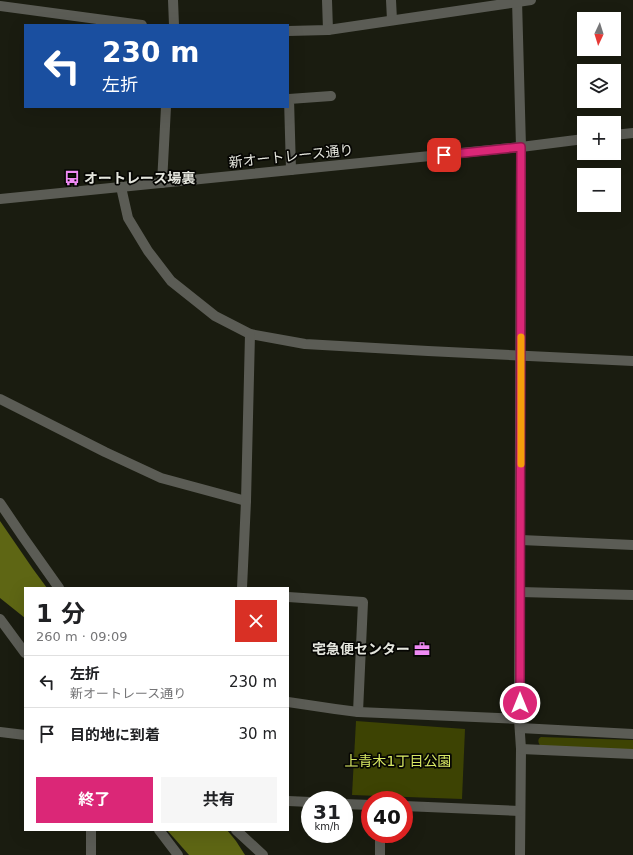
<!DOCTYPE html>
<html lang="ja">
<head>
<meta charset="utf-8">
<style>
  :root { --surface:#fff; --page:#f6f6f6; --text:#202124; --muted:#757577; --line:#e0e0e0; --accent:#db2777 }
  body { margin:0; font-family:"DejaVu Sans","Noto Sans JP",sans-serif; background:var(--page); color:var(--text); height:100vh; display:flex; flex-direction:column; font-size:15px; white-space:nowrap }
  * { box-sizing:border-box; margin:0 }
  p { font-size:13px; color:var(--muted) }
  .icon { flex:none; width:22px; height:22px; fill:none; stroke:currentColor; stroke-width:2; stroke-linecap:round; stroke-linejoin:round }
  .map { position:relative; flex:1; overflow:hidden }
  .sheet { position:absolute; left:24px; top:587px; width:265px; height:244px; display:flex; flex-direction:column; background:var(--surface); border-radius:0px; box-shadow:0 4px 16px #0002 }
  .sheet>* { flex:none }
  .top-card { position:absolute; left:24px; top:24px; width:265px; height:84px; border-radius:0px; box-shadow:0 4px 16px #0002; background:#1a4fa0; color:#fff; overflow:hidden }
  .needle { width:26px; rotate:184deg }
  .fabs { position:absolute; left:577px; top:12px; display:grid; gap:8px }
  .fabs a { display:grid; place-items:center; width:44px; height:44px; border-radius:0px; background:var(--surface); box-shadow:0 4px 16px #0002; font-size:20px }
  .speed { position:absolute; left:301px; top:791px; display:flex; gap:8px; font-size:20px; font-weight:700; text-align:center }
  .speed>* { display:grid; place-content:center; width:52px; height:52px; border-radius:50%; background:var(--surface); box-shadow:0 4px 16px #0002; line-height:1 }
  .speed small { font-size:10px; font-weight:400 }
  .speed .limit { border:6px solid #d22; background:#fff; color:#111 }
  .pin { position:absolute; display:grid; place-items:center; width:34px; height:34px; color:#fff; margin:-17px; border-radius:8px; box-shadow:0 2px 6px #0006 }
  .me { position:absolute; width:44px; margin:-22px; rotate:0deg; stroke-linejoin:round; filter:drop-shadow(0 0 3px #0008) }
  .turn { display:flex; align-items:center; gap:14px; height:84px; padding:0 12px; font-size:18px }
  .turn .icon { width:52px; height:52px; stroke-width:2.5 }
  .turn b { display:block; font-size:28px; line-height:34px }
  .round { display:grid; place-items:center; flex:none; width:42px; height:42px; border-radius:0px; background:var(--page) }
  .overview { display:flex; align-items:center; justify-content:space-between; height:68px; padding:0 12px }
  h1 { font-size:24px; font-weight:700; line-height:30px }
  .action { display:flex; gap:8px; margin-top:auto; padding:8px 12px }
  .action a { flex:1; height:46px; border-radius:0px; background:var(--accent); color:#fff; font-size:16px; font-weight:700; line-height:46px; text-align:center }
  .action a+a { background:var(--page); color:var(--text) }
  ul { padding:0; list-style:none }
  li { display:flex; align-items:center; gap:12px; height:52px; padding:0 12px; border-top:1px solid var(--line) }
  li div { flex:1 }
  li b { display:block; font-size:15px }
  li em { font-style:normal }
  .map>svg:first-child { display:block }
</style>
</head>
<body>
<div class="map">
<svg width="633" height="855" viewBox="0 0 633 855">
  <rect width="100%" height="100%" fill="#1a1c10"/>
  <!-- green -->
  <g fill="#3d4303">
    <polygon points="356,721 465,729 462,799 352,795"/>
    <path d="M541,737L633,740V750L541,747C538,743 537,739 541,737Z"/>
  </g>
  <!-- water -->
  <g fill="#5e6614">
    <polygon points="0,521 33,569 47,588 25,588 25,618 0,598"/>
    <polygon points="167,830 227,830 236,841 245,855 189,855"/>
  </g>
  <g fill="none" stroke-linecap="round" stroke-linejoin="round">
    <!-- minor -->
    <g stroke="#5b5c55" stroke-width="10">
      <polyline points="173,0 174,25"/>
      <polyline points="327,0 328,30"/>
      <polyline points="391,0 392,20"/>
      <polyline points="517,0 521,147 519,719 521,749 520,855"/>
      <polyline points="0,6 142,25"/>
      <polyline points="288,31 328,30 531,0"/>
      <polyline points="614,135 633,133"/>
      <polyline points="291,170 289,99 331,96"/>
      <polyline points="162,183 166,107"/>
      <polyline points="121,187 128,218 148,251 171,281 215,316 250,334 305,344 428,351 633,361"/>
      <polyline points="0,199 521,147 584,139"/>
      <polyline points="0,399 105,452 161,478 246,501"/>
      <polyline points="0,503 23,537 59,588"/>
      <polyline points="521,540 633,545"/>
      <polyline points="242,588 246,501 250,334"/>
      <polyline points="520,592 633,595"/>
      <polyline points="288,597 363,602 358,712"/>
      <polyline points="0,619 25,653"/>
      <polyline points="288,702 335,709 358,712 519,719"/>
      <polyline points="520,728 633,734"/>
      <polyline points="0,732 25,735"/>
      <polyline points="521,749 633,754"/>
      <polyline points="288,801 310,802"/>
      <polyline points="344,804 370,805"/>
      <polyline points="404,806 520,811"/>
      <polyline points="91,830 91,855"/>
      <polyline points="159,830 178,855"/>
      <polyline points="236,830 263,855"/>
      <polyline points="380,855 380,834"/>
    </g>
  </g>
  <g fill="none" stroke-linecap="round" stroke-linejoin="round">
    <defs>
      <polyline id="route" points="444,155 521,147 520,703"/>
    </defs>
    <!-- route casing -->
    <use href="#route" stroke="#8e194d" stroke-width="10"/>
    <!-- route -->
    <use href="#route" stroke="#db2777" stroke-width="7"/>
    <!-- slow -->
    <polyline stroke="#f59e0b" stroke-width="7" points="521,464 521,337"/>
  </g>
  <!-- icons -->
  <defs>
    <symbol id="bus-bare" viewBox="-9 -9 18 18"><path d="M-5-6H5V4H4V6H2V4H-2V6H-4V4H-5ZM-3.5-4V0h7V-4ZM-3.5 1.2v1.5H-2V1.2ZM2 1.2v1.5H3.5V1.2Z" fill="#f08bf5" stroke="#060603" stroke-width="2.5" paint-order="stroke"/></symbol>
    <symbol id="office-bare" viewBox="-9 -9 18 18"><path d="M-6-3h4V-5.5h4V-3h4V5H-6ZM-1-4.5V-3h2v-1.5ZM-6 0V1H6V0Z" fill="#f08bf5" stroke="#060603" stroke-width="2.5" paint-order="stroke"/></symbol>
  </defs>
  <g fill-rule="evenodd">
    <use href="#bus-bare" x="61" y="167" width="22" height="22"/>
    <use href="#office-bare" x="411" y="638" width="22" height="22"/>
  </g>
  <g text-anchor="middle" dominant-baseline="central" stroke-width="3.5" stroke-linejoin="round" paint-order="stroke">
    <!-- street labels -->
    <g font-size="14" fill="#e4e5dd" stroke="#060603">
      <text transform="translate(291 156) rotate(-6)">新オートレース通り</text>
    </g>
    <!-- poi labels -->
    <g font-size="14" font-weight="bold" fill="#e4e5dd" stroke="#060603" text-anchor="start">
      <text x="84" y="178">オートレース場裏</text>
      <text x="410" y="649" text-anchor="end">宅急便センター</text>
    </g>
    <!-- park labels -->
    <g font-size="14" fill="#d9e964" stroke="#060603">
      <text x="398" y="761">上青木1丁目公園</text>
    </g>
  </g>
</svg>
<div class="fabs">
<a><svg class="needle" viewBox="-14 -14 28 28"><path d="M0-13l5 13h-10z" fill="#e53935"/><path d="M0 13l5-13h-10z" fill="#757577"/></svg></a>
<a><svg class="icon" aria-label="layers" viewBox="0 0 24 24"><path d="M12 4l9 5-9 5-9-5zM3 14l9 5 9-5"/></svg></a>
<a>+</a>
<a>−</a>
</div>
<div class="speed"><div>31<small>km/h</small></div><div class="limit">40</div></div>
<div class="pin" style="left:444px;top:155px;background:#d93025"><svg class="icon" aria-label="arrive" viewBox="0 0 24 24"><path d="M6 21V4h12l-3 4 3 4H6"/></svg></div>
<svg class="me" style="left:520px;top:703px" viewBox="-20 -20 40 40"><circle r="17" fill="#db2777" stroke="#fff" stroke-width="3"/><path d="M0-11L8 9 0 5-8 9z" fill="#fff"/></svg>
<div class="top-card">
<div class="turn"><svg class="icon" aria-label="left" viewBox="0 0 24 24"><path d="M17 20v-9H6M10 6l-5 5 5 5"/></svg><div><b>230 m</b>左折</div></div>
</div>
<section class="sheet">
<div class="overview"><div><h1>1 分</h1><p>260 m · 09:09</p></div><a class="round" style="background:#d93025;color:#fff"><svg class="icon" aria-label="close" viewBox="0 0 24 24"><path d="M6 6l12 12M18 6L6 18"/></svg></a></div>
<ul>
<li><svg class="icon" aria-label="left" viewBox="0 0 24 24"><path d="M17 20v-9H6M10 6l-5 5 5 5"/></svg><div><b>左折</b><p>新オートレース通り</p></div><em>230 m</em></li>
<li><svg class="icon" aria-label="arrive" viewBox="0 0 24 24"><path d="M6 21V4h12l-3 4 3 4H6"/></svg><div><b>目的地に到着</b></div><em>30 m</em></li>
</ul>
<div class="action"><a>終了</a><a>共有</a></div>
</section>
</div>
</body>
</html>
